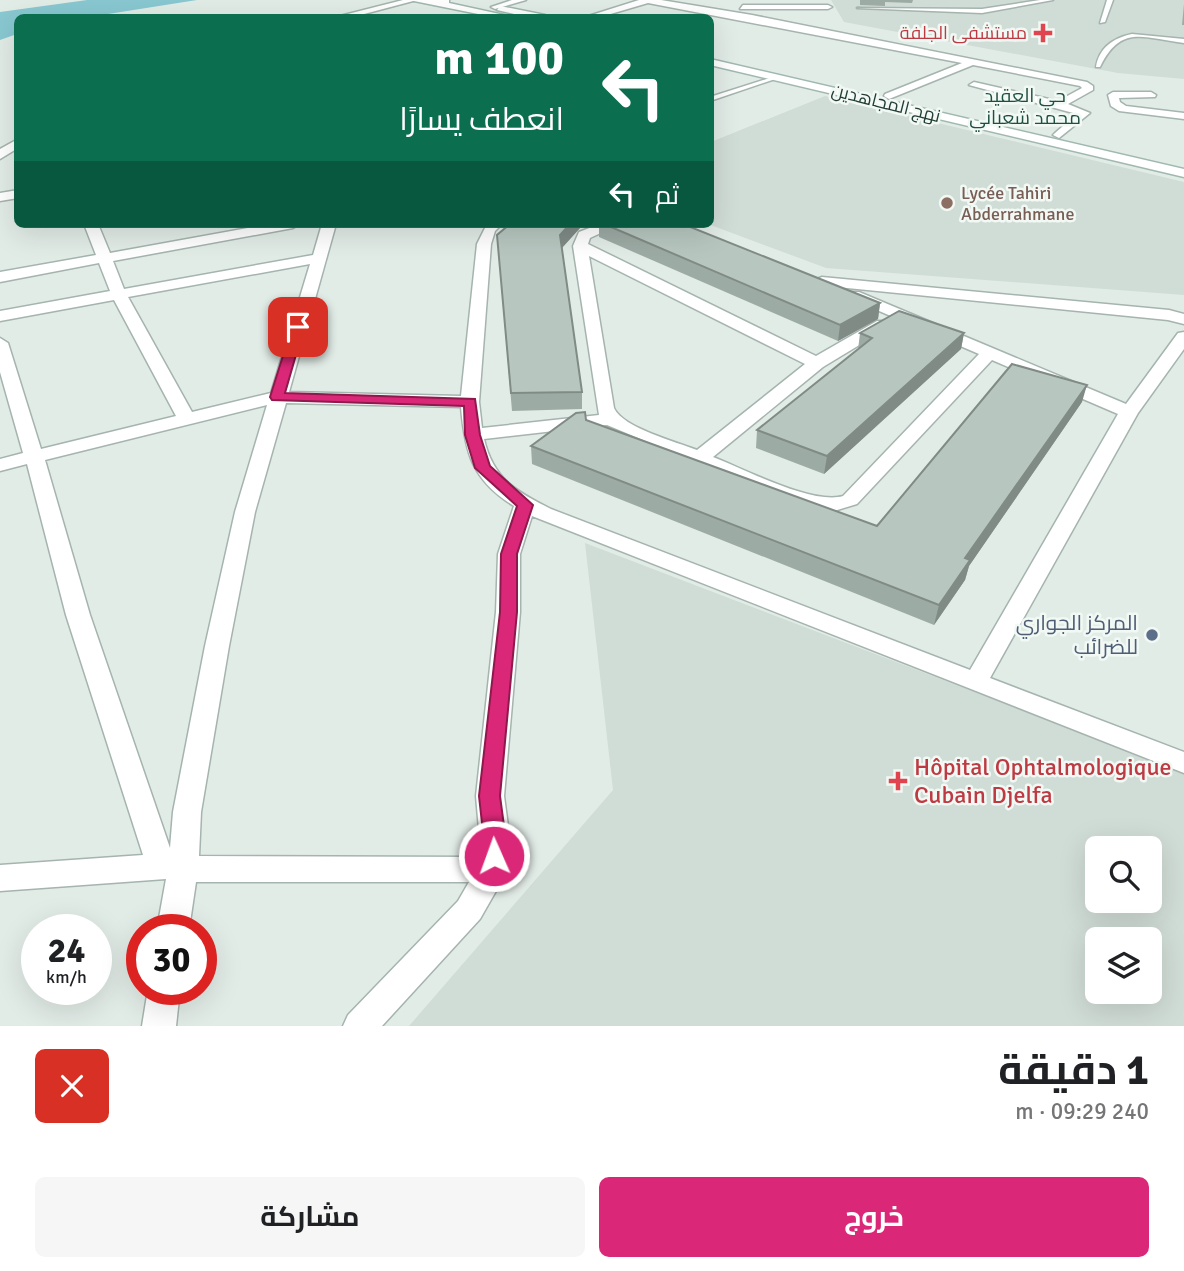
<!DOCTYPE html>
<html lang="ar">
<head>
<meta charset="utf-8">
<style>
  :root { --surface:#fff; --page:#f6f6f6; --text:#202124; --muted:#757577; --accent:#db2777 }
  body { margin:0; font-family:Signika,Cairo,sans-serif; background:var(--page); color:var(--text); direction:rtl; height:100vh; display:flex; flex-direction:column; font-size:26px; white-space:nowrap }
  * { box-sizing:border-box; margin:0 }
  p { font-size:23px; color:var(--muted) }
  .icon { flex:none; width:38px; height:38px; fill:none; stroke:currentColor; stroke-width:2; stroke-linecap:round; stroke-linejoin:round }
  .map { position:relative; height:1026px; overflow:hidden; direction:ltr }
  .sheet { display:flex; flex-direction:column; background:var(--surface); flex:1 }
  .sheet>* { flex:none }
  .guide { position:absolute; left:14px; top:14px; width:700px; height:214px; border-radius:10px; box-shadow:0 7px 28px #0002; direction:rtl; background:#0b6e4f; color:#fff; overflow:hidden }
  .buttons { position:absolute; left:1085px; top:836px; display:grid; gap:14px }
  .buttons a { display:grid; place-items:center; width:77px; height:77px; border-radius:10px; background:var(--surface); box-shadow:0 7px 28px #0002; font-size:35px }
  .speed { position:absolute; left:21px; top:914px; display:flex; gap:14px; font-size:35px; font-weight:700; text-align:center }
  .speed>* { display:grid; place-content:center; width:91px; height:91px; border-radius:50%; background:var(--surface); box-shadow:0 7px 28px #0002; line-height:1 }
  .speed small { font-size:18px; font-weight:400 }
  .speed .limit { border:10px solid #d22; background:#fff; color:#111 }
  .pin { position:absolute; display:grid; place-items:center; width:60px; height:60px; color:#fff; margin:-30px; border-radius:14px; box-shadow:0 4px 10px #0006 }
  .me { position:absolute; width:77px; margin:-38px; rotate:358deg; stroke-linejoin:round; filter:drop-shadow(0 0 5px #0008) }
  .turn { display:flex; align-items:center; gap:24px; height:147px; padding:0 35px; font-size:32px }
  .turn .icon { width:91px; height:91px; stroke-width:2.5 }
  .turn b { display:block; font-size:49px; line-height:60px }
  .then { display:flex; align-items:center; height:66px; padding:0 35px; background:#0003; gap:14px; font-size:26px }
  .round { display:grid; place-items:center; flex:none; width:74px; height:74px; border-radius:10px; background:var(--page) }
  .overview { display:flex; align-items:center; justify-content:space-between; height:119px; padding:0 35px }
  h1 { font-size:42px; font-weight:700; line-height:52px }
  .button { display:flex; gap:14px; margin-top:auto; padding:14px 35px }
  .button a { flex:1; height:80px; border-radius:10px; background:var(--accent); color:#fff; font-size:28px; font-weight:700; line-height:80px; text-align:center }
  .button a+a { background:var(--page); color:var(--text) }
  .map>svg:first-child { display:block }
</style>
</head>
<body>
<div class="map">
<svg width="1184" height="1026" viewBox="0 0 1184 1026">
  <rect width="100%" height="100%" fill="#e2ece7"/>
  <!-- built -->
  <g fill="#d0dcd6" fill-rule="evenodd">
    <polygon points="831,0 1184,0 1184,79 1118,73 844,22"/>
    <polygon points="825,96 1184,182 1184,295 826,268 708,224 710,224 711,158 714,157 711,155 711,142"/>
    <path d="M585,543L1184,772V1026H409L613,790ZM1097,849H1150V901H1097ZM1097,940H1150V992H1097Z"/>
  </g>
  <!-- water -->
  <polygon fill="#89c8d1" points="87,0 197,0 89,17 18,18 17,34 0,40 0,12"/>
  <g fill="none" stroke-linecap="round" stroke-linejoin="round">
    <defs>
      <g id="service">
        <polygon points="1040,0 1053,0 982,13 857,8 982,9"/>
        <polygon points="1107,0 1113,0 1105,22 1100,23"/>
        <path d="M1132,34L1184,39V43C1143,38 1121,24 1100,67H1096C1099,48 1113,38 1132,34Z"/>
        <polygon points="776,76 781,77 710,101 710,97"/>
      </g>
      <g id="minor">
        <polygon points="403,0 417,0 349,18 332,18"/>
        <polygon points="512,0 526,0 495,9 491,7"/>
        <polygon points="639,0 661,0 752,15 1087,82 1093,86 1093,90 1068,104 1090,113 1059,138 1053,135 1055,133 1077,114 969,85 974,82 1058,101 1082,88 1080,86 973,65 889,99 884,96 885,94 962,63 648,3 597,18 582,18"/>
        <polygon points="743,5 828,5 832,7 828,9 740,9"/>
        <polygon points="1151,92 1156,95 1155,97 1119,98 1120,102 1126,106 1184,113 1184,119 1119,111 1111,106 1108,95 1113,92"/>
        <polygon points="18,139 18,148 0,159 0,149"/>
        <polygon points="18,190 18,198 0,201 0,193"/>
        <path d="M84,224H98L110,253L270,224H300L293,228L113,261L124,289L313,255L322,224H336L289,392L461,396L477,244L487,224H502L495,231L491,244L479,402L482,428L599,415L573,246L579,232L600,224H620L590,238L588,244L816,356L877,321H889L891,324L889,327L823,367L713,457C744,469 813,505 843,496L979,354L849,298L846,295L849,292H859L1126,404L1178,333L1184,332V349L1138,413L990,678L1184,752V773L532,516L520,554V612L504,796L510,841L508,870L480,919L382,1026H343L348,1015L458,901L469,882H196L189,929H157L166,879L0,891V865L143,855L66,615L27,464L0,471V459L23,453L0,372V338L8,343L41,449L176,416L114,300L0,321V311L110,291L99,263L0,282V272L96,255ZM589,256L805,364L697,450C677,442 623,428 614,408ZM310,264L271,393L192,412L128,297ZM992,360L1118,414L970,670L551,509C517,492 493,479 484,439L607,425L804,507L834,511L857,504ZM286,403L461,407C465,453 472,480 514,506L498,554L496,612L476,796L480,841L479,857L199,856L201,812L229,646L255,512ZM267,405L235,512L205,646L173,812L170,848L90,615L45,460Z"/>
        <polygon points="822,277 1169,310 1184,314 1184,324 1168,320 817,285 814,282 817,279"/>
        <polygon points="148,989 180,989 176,1026 142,1026"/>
      </g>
      <g id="secondary">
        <polygon points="409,0 449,0 449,3 518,18 498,18"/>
        <polygon points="500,6 545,15 549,18 531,18 497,10"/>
        <polygon points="710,59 1184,169 1184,177 710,65"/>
      </g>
    </defs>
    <!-- service casing -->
    <use href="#service" stroke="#a5b4ae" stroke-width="3"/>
    <!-- minor casing -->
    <use href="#minor" stroke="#a5b4ae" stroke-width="3"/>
    <!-- secondary casing -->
    <use href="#secondary" stroke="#a0b8af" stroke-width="3"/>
    <!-- service -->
    <use href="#service" fill="#fff" fill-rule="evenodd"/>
    <!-- minor -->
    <use href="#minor" fill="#fff" fill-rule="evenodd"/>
    <!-- secondary -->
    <use href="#secondary" fill="#fff" fill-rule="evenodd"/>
  </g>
  <!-- wall -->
  <g fill="#9daba5">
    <polygon points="860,0 913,0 912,3 885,2 885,6 860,5"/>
    <polygon points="1184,4 1184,25 1182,25"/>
    <polygon points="599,224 683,224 880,303 878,319 838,341 599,237"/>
    <polygon points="580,228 562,248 582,392 582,409 512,411 497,235"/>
    <polygon points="860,333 964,333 961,349 824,474 756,448 757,430 858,350"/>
    <polygon points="1082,402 969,566 965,580 934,625 532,464 531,446 586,420 877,526"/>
  </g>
  <!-- shaded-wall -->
  <g fill="#808b86">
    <polygon points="570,224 592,224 580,228 560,250 560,235"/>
    <polygon points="880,303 878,319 838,341 840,325"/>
    <polygon points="964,333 961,349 824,474 827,456"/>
    <polygon points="1087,385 1082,402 969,566 965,580 934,625 939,605 965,558"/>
  </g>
  <!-- building -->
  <g fill="#b7c7c0" stroke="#808b86" stroke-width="2">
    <polygon points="510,224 570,224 560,235 582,392 511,393 497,235"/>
    <polygon points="604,224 683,224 880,303 840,325"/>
    <polygon points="899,311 964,333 827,456 757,430 872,338 860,333"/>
    <polygon points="1012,364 1087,385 965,558 970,560 939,605 531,446 576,413 585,412 586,420 877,526"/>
  </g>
  <!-- route -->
  <polygon fill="#db2777" stroke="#8e194d" stroke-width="2" points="298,324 304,327 285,393 475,399 480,435 490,466 533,505 517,554 517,612 500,796 506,841 502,862 494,865 486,862 483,856 484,841 479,796 500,612 501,554 517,506 475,468 465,435 464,406 272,400 270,397 292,327"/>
  <!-- markers -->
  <g fill="#e0444e" stroke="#f2f9f5" stroke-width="2.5">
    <path d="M1039.5 22.5h7v7h7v7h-7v7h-7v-7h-7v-7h7z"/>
    <path d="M894.5 770.5h7v7h7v7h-7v7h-7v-7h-7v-7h7z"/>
  </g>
  <circle fill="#8d6e63" stroke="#f2f9f5" stroke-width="2.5" cx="947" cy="203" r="7"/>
  <circle fill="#5c6f8a" stroke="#f2f9f5" stroke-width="2.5" cx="1152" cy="635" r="7"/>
  <g text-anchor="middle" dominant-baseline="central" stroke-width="5" stroke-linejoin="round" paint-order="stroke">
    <!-- far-health labels -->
    <g font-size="18" fill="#be3a42" stroke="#f2f9f5" text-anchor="end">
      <text x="1027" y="33">مستشفى الجلفة</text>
    </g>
    <!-- far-street labels -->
    <g font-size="18" fill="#223d35" stroke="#f2f9f5">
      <text transform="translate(886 103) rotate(14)">نهج المجاهدين</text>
    </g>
    <!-- far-education labels -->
    <g font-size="18" fill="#785e54" stroke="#f2f9f5" text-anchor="start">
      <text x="961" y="193">Lycée Tahiri<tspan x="961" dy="21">Abderrahmane</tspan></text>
    </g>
    <!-- far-neighbourhood labels -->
    <g font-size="19" fill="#1e4f42" stroke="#f2f9f5">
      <text x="1025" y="96">حي العقيد<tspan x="1025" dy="22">محمد شعباني</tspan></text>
    </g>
    <!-- service labels -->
    <g font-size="21" fill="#4e5e75" stroke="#f2f9f5" text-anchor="end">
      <text x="1138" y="623">المركز الجواري<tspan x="1138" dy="24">للضرائب</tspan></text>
    </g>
    <!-- near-health labels -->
    <g font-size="24" fill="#be3a42" stroke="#f2f9f5" text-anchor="start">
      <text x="914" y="767">Hôpital Ophtalmologique<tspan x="914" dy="28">Cubain Djelfa</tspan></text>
    </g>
  </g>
</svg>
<div class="buttons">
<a><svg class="icon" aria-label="search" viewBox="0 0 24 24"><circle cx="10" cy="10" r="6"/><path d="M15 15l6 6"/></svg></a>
<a><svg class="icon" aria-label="layers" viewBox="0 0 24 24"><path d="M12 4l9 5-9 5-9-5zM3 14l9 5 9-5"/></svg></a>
</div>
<div class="speed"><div>24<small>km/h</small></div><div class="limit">30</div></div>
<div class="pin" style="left:298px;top:327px;background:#d93025"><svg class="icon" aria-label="arrive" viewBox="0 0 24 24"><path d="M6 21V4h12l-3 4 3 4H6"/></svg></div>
<svg class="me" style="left:494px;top:856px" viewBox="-20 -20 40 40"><circle r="17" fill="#db2777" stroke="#fff" stroke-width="3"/><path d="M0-11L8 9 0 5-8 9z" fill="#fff"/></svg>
<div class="guide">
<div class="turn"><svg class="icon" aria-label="left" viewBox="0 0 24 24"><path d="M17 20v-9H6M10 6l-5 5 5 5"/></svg><div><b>100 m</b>انعطف يسارًا</div></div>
<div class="then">ثم<svg class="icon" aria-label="left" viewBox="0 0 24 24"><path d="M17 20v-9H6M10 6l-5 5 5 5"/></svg></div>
</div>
</div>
<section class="sheet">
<div class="overview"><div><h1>1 دقيقة</h1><p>240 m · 09:29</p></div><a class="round" style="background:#d93025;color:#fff"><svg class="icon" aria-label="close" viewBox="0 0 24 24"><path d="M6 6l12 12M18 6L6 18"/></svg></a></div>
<div class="button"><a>خروج</a><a>مشاركة</a></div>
</section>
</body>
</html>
